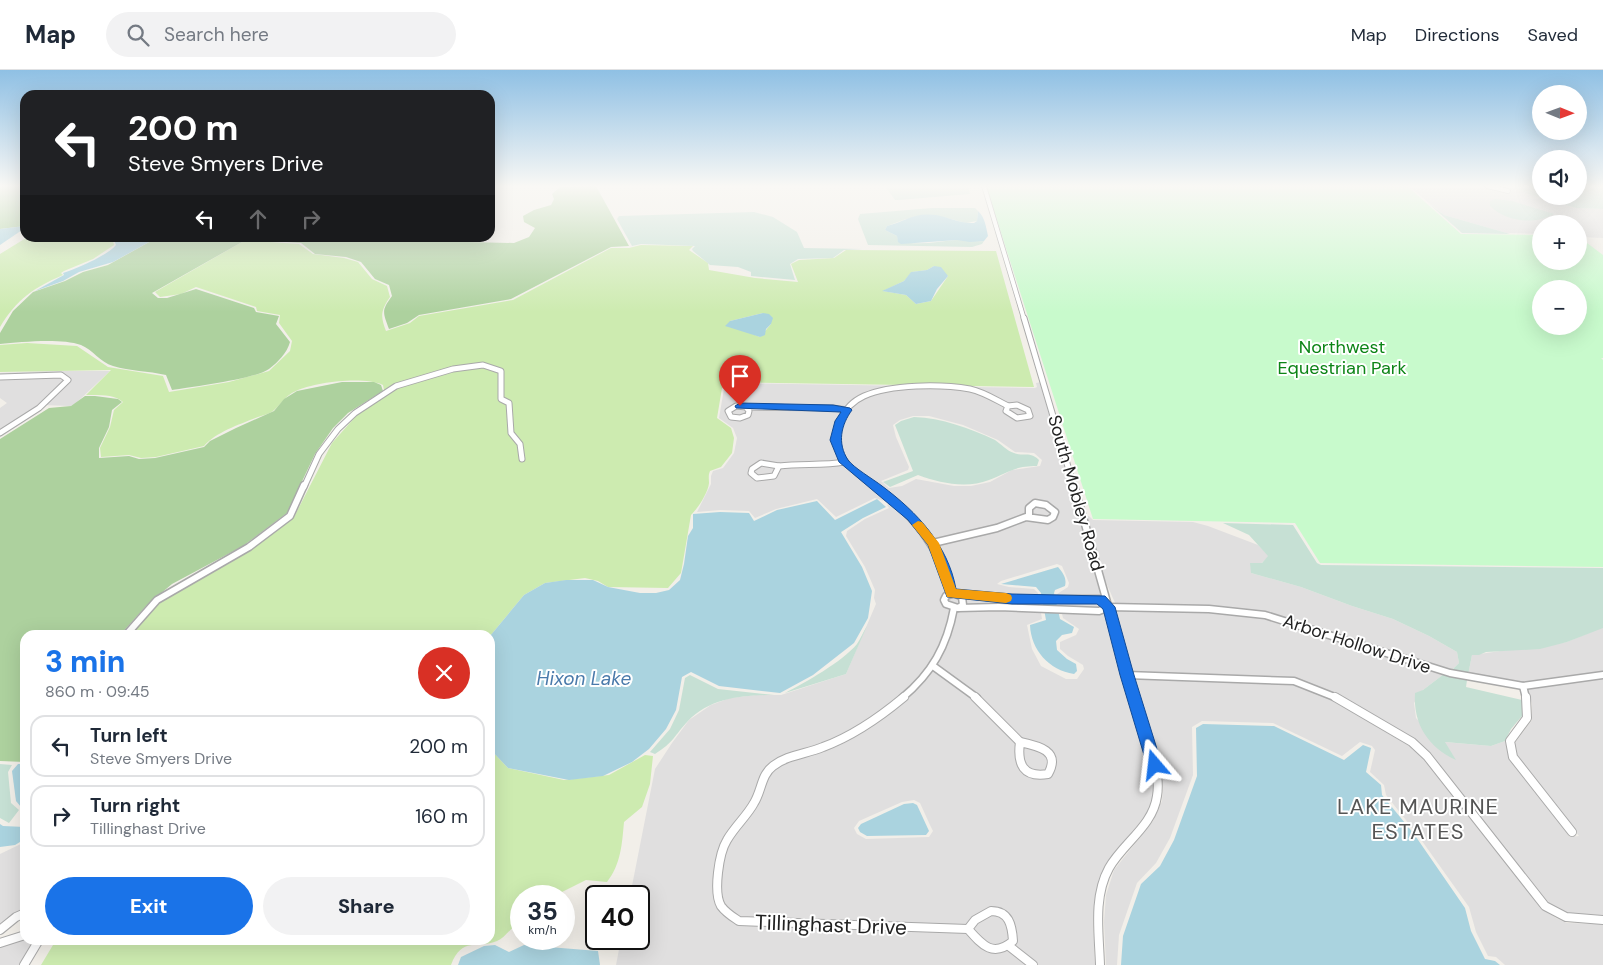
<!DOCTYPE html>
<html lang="en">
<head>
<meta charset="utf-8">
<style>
  :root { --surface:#fff; --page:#f2f2f3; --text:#1f2937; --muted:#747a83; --line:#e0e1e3; --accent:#1a73e8 }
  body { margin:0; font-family:"DM Sans",sans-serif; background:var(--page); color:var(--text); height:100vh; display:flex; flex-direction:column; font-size:19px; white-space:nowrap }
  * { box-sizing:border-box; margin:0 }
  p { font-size:16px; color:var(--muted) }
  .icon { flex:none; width:28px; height:28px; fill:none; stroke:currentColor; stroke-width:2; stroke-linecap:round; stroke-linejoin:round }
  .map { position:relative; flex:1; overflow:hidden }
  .panel { position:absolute; left:20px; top:560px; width:475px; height:315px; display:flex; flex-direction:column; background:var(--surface); border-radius:15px; box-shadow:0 5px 20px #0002 }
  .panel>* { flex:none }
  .banner { position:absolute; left:20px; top:20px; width:475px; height:152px; border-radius:15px; box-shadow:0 5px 20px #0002; background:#202124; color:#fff; overflow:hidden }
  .needle { width:32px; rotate:91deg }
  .controls { position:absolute; left:1532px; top:15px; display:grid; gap:10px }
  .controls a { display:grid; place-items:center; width:55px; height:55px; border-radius:50%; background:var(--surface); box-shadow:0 5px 20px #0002; font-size:25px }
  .speed { position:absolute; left:510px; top:815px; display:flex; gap:10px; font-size:25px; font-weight:700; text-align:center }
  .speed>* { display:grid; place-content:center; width:65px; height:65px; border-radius:50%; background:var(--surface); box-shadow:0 5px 20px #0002; line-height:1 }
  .speed small { font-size:12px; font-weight:400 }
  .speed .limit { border:2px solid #111; border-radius:8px; background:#fff; color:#111 }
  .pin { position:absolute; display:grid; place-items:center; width:42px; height:42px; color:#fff; margin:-51px -21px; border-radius:50% 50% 50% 0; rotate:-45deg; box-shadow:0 0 5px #0007 }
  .pin .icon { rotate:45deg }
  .me { position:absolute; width:55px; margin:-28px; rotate:343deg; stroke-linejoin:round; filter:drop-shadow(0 0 4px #0008) }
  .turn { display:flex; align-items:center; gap:18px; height:105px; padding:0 25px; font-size:22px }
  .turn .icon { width:65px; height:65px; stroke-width:2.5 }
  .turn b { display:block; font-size:35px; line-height:42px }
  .lanes { display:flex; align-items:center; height:48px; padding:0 25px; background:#0003; justify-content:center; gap:25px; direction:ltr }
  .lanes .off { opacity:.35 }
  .round { display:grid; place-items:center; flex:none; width:52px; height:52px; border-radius:26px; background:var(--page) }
  .summary { display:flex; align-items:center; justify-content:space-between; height:85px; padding:0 25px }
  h1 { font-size:30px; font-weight:800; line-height:38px; color:var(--accent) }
  .action { display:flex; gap:10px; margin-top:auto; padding:10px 25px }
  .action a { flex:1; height:58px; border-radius:30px; background:var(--accent); color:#fff; font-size:20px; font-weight:800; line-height:58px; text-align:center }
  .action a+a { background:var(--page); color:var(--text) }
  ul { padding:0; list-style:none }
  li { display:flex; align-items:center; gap:15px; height:62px; margin:0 10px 8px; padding:0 15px; border:2px solid var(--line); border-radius:15px }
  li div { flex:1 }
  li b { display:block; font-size:19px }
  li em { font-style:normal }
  header { display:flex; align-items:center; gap:30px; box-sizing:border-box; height:70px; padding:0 25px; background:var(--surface); border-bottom:1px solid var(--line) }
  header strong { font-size:24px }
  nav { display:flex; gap:28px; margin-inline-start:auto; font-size:18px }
  .search { width:350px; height:45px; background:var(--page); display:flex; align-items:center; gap:12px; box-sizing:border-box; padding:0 18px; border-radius:28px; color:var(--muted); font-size:19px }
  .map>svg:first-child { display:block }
</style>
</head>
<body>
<header>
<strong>Map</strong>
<div class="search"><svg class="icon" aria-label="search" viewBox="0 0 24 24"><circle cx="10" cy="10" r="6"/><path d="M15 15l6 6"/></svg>Search here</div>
<nav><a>Map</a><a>Directions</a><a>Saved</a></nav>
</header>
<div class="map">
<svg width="1603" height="895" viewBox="0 0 1603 895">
  <rect width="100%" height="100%" fill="#f2efe9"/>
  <!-- residential -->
  <g fill="#e0dfdf" fill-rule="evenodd">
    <polygon points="1408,116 1484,116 1509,122 1489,116 1511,116 1528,124 1576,138 1603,139 1603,168 1581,167 1579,166 1579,154 1541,154 1541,164 1506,163 1444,145"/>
    <polygon points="46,301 110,301 76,333 71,336 40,335 0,361 0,338 7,333 0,328 0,303"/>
    <path d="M1041,312L1124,608L1150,695L1154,714L1153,728L1145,747L1105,795L1096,821L1093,851L1095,895H616L621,869H639V826H630L655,699L672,673L689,650L711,635L730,628L756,625H781L846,604L876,534L874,528L875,520L865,497L846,466L847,461L865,449L889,438L887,435L890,433L875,428L836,447L817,429L776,439L755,448L749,441L720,440L697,442L711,414V406L713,401L723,398L734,383L737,368L733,358L719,348L725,313L1035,318L1037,317L1036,313ZM913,346H929L963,355L998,370L1015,382L1034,383L1042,390L1040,396L1012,400L990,412L971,416H954L916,409L902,416L889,418L881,411L908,400L909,397L896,367L893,355L900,350ZM1057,494L1062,496L1069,513L1068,517L1057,524L1063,548L1079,559L1076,565L1060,572V579L1068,586L1083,595L1084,599L1077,609H1066L1041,596L1032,579L1027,555L1042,549L1038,523L1034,519L1009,517L997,514L1001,511ZM914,730L920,733L930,755L933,761L929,767L866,769L857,764L854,758L859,751L902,732Z"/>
    <polygon points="1086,446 1089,446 1093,450 1193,452 1208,456 1258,475 1269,486 1251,503 1301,517 1352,536 1393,549 1429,566 1457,582 1459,593 1451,601 1264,543 1116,535 1104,508"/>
    <polygon points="1113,540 1210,541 1265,548 1444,604 1423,620 1414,633 1416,648 1455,689 1444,672 1491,676 1505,671 1509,688 1570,767 1579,766 1518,688 1515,673 1532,650 1532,634 1528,619 1603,608 1603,845 1566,844 1549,835 1431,685 1414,669 1334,623 1315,615 1294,609 1130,603"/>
    <polygon points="1600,558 1603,558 1603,601 1521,613 1468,605 1472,585 1567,572"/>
    <polygon points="1132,608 1294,614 1331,628 1409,673 1423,686 1542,839 1556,848 1567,853 1603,854 1603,895 1505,895 1496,887 1488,886 1476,862 1469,837 1417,764 1386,725 1384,715 1370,702 1375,680 1372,676 1360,672 1342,686 1273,653 1202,651 1192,657 1193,705 1170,768 1156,793 1137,813 1119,865 1117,895 1106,895 1104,852 1106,825 1114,800 1153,751 1162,731 1163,716 1159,695"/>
    <polygon points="25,772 25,839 13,844 0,855 0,784"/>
    <polygon points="25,869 34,870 19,895 0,895 0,877"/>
  </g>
  <!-- grass -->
  <g fill="#cdebb0" fill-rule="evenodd">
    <path d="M26,168L107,169L113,171L114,175L93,189L64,201L61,203L63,205C33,218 17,229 0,257V184Z"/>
    <path d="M256,171L299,174L313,184L344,188L358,192L372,209L387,216L390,227C381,240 380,246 386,261L410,253L419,246L513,230L611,178H629L641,175L693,176L689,180L708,193L709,200L755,208L798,212L791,194L799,190L834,188L846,180L996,181L1034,317L723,312L717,348L731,358L734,368L732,383L721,397L710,401C708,406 709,408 709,413C708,423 698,438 691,445L681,503L668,518L608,517L598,511L585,508L545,513L524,525L490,566L131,565L162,530L187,514L230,493L294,447L332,373L357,345L385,325L383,315C363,306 316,312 296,321C284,326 281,335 273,341C269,344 263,345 258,347C241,354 216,362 204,376L156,387L141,388L129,385L101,387L100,378L110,357L114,340L123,332C115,324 97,325 86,325L111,300L0,302V275L27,273L77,276L108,297L163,306L169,322L229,312L269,301L290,281L292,271L279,253L280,245L257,241L256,237L196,217L181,224L160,227L155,222L242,172ZM934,196L948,206L931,231L916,234L906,225L883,221L904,211L912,202L927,200ZM763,243L771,254L760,267L747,262L730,251Z"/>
    <path d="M490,679L508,698L564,710L609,705L645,685L653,686L650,714L642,737L624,752C622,774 621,794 607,812L586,810L554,826H521V851C512,856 505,868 497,871C477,879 462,866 451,895H41L56,870H490Z"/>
  </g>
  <!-- forest -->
  <g fill="#add19e">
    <polygon points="0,116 25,116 25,156 0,159"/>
    <path d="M596,116L629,176L611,177L511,229L419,245L407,253L389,259C383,242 381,241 392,226L389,215L375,209L361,192L346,187L315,184L301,173L258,170L242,172L152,223L158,228H167L196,219L254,238L256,242L279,246L276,254L290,272C287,283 278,292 269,299C255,309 192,317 172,320L166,305C148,301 130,301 113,296C100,292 93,280 81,275C61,268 21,272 0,274V263L13,241L33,222L65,211L83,202L108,195L151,171L139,168L114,169L72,168H377L382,170L514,173L529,167L535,158L524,152L523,146L534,140L551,135L554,129L552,124L560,117Z"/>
    <polygon points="342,312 374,312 381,315 383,321 348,343 333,358 315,384 287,443 243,476 172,514 147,535 120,565 25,565 25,692 0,691 0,369 49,338 71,336 85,326 95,326 118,329 122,332 112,340 109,357 99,378 99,388 129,386 139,389 155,388 204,377 210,371 236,358 274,341 284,329 297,321"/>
  </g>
  <!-- wetland -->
  <g fill="#c6e0d4">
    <polygon points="885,116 968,116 970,124 899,130 895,130"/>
    <polygon points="1511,116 1541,116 1541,126 1579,126 1579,116 1603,116 1603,139 1576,138 1528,124"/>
    <path d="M1495,129L1512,131L1554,144C1535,155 1506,152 1490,136V131Z"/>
    <polygon points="1428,133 1444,145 1510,164 1462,163"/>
    <path d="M932,138H975L978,141L977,151L966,153L943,147L906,149L887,156L885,160L897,166L898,170C916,177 938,171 957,170C966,169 974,172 984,171L982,174L972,177L868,175L858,149L860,144Z"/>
    <polygon points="754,142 773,147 797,162 804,178 863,179 844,180 833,188 798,189 790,194 795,210 751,206 751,202 738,197 710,195 693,181 692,179 695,176 641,174 632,176 617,149 619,146"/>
    <path d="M914,347C942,348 969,358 995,370C1001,374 1007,381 1014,383C1025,387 1029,381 1039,390L1037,396C1015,396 1009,402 989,410C966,419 940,413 918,405L890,417L883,412L913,401L895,355L901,351Z"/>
    <polygon points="1223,453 1293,455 1317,493 1321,495 1603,498 1603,558 1567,572 1540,579 1486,582 1479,585 1472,585 1468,605 1451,601 1459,593 1457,582 1429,566 1393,549 1352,536 1301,517 1251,503 1250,493 1262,493 1268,486 1249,465"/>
    <path d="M867,556L846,604L785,623C806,612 842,592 857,574C861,568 863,562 867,556Z"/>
    <path d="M1444,604L1467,610L1466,617L1522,630V646L1511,659L1505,671L1491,676L1445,672L1456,690C1428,677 1413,654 1415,623L1423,620Z"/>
    <path d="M690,605L718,619L774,625C743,625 710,628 688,651C674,666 674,672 655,684L650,682L670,659L679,640L685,608Z"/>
    <polygon points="0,694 12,695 8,702 11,733 19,740 9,753 0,748"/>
  </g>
  <!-- park -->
  <path fill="#c8facc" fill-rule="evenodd" d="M986,116H1407L1461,164L1541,165V191H1579V167L1603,185V288H1601L1603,290V497L1320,493L1295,453L1093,449ZM1541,219H1579V256H1541Z"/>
  <!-- water -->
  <g fill="#aad3df">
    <path d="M978,141C985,147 986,157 988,166L984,171L970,172L957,170L901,174L898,172L897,166L885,160L887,156C906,151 914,142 936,145C949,147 960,154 974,153L977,151Z"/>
    <polygon points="25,156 25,158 0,175 0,159"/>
    <path d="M139,168L149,172L113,192L79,202L63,211L35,221L64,205L63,203L66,202C78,198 108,185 116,175L114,170Z"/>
    <polygon points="934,196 941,197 948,206 937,219 931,231 916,234 906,225 882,221 904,211 911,202 927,200"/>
    <polygon points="763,243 769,244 773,248 771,254 766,259 765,265 760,267 725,256 730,251"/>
    <polygon points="877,429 886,437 863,448 841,462 862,497 872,521 868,548 854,573 813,605 780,623 719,616 691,602 682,607 676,640 666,659 649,679 632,692 603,706 569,710 508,698 490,679 490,566 524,525 545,513 566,510 593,510 608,517 640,523 656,523 669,520 680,510 684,494 688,466 693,458 693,444 720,442 749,443 754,451 777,440 817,431 835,450"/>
    <path d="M1058,497C1063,503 1067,508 1065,516L1055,520L1054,523L1060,549L1074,557L1072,563L1062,565L1056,571L1057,580L1067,589L1076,594L1077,601L1074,604C1049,600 1031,580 1030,555L1046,550L1041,523L1036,517L1001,514Z"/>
    <polygon points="1203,654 1274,656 1344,690 1363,675 1371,678 1366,702 1381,715 1382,725 1414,764 1465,838 1471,861 1485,889 1495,891 1500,895 1121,895 1123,866 1141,814 1160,796 1174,770 1197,706 1196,658"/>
    <polygon points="18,694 25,694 25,737 21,737 16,731 12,701"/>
    <polygon points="913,733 917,735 929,761 926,765 867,766 860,762 858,758 861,754 904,734"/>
    <polygon points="0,754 3,756 25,757 25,769 15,775 0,777"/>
    <polygon points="495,875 509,882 524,875 598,881 600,895 458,895 461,887 484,876"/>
  </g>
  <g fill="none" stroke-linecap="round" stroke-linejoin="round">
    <defs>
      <g id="minor-far3">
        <polyline points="984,116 1024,249"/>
        <polyline points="1487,116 1508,121"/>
      </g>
      <g id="minor-far2">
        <polyline points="1024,248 1074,417"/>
        <polyline points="0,307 61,305 68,310 39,338 0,363"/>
        <polygon points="1017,335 1028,340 1030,346 1017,348 1006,341 1008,336"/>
        <polygon points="736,336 746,337 749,341 748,345 740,348 731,347 728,341"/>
        <polyline points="746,337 833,338 847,340"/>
        <polygon points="761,393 779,396 774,406 757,408 751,403 752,399"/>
        <path d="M779,396C801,393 823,396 844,392"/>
        <polyline points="304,417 319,384 338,359 355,343 396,316 453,299 483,295 501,301 501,329 509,333 511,363 520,374 522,389"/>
        <path d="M875,417C851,400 827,382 841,350C845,339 853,331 864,326C891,314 941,314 970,319C984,322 996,330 1008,336"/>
      </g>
      <g id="minor-far1">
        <path d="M873,415C913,443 940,477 951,524"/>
        <polyline points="1074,415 1134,628"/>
        <polyline points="933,473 997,458 1026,447 1048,450 1053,447 1055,442 1046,435 1035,433 1029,438 1029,447"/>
        <polygon points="954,523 962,527 963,535 958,538 946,534 944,530 946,526"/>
        <polyline points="957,524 1012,529 1100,529 1107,536"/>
        <polyline points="958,538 999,537 1099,541 1109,537 1209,539 1265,545 1450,603 1523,616 1603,605"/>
        <polyline points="126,565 157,530 249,477 290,446 304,415"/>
        <polyline points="933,596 977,628"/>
        <polyline points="1127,605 1294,611 1337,628"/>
        <polyline points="1523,616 1526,628"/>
        <path d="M902,628C932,603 947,576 954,538"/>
      </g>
      <g id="minor">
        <path d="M904,627C880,647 853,666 823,677C806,684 787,685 773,696C761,705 762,720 754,733C747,746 735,756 727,770C719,783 713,822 721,836C726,843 733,847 739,851L968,859"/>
        <polyline points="975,627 1020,672"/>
        <polyline points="1335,627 1412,672 1427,686 1545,836 1566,847 1603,850"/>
        <polyline points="1526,627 1527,648 1510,671 1513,687 1572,762"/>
        <path d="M1020,672C1039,676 1061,681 1048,704C1023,708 1017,694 1020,672Z"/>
        <path d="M991,841C1009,841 1012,855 1013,871C993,888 982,875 968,859L975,850Z"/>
        <polyline points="0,860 16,847 25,843"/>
        <polyline points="0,873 25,865"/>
        <polyline points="1009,876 1033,895"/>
        <polyline points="24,895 39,870"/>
        <path d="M1100,895C1099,863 1093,827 1109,798C1123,773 1153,756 1157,726C1162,697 1142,655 1134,627"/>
      </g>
    </defs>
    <!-- minor-far3 casing -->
    <use href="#minor-far3" stroke="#a9a9a9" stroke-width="5.5"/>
    <!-- minor-far2 casing -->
    <use href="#minor-far2" stroke="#a9a9a9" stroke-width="7"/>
    <!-- minor-far1 casing -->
    <use href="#minor-far1" stroke="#a9a9a9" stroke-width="9"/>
    <!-- minor casing -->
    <use href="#minor" stroke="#a9a9a9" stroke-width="10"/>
    <!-- minor-far3 -->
    <use href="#minor-far3" stroke="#fff" stroke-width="4"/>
    <!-- minor-far2 -->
    <use href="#minor-far2" stroke="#fff" stroke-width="5"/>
    <!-- minor-far1 -->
    <use href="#minor-far1" stroke="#fff" stroke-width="6"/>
    <!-- minor -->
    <use href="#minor" stroke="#fff" stroke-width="8"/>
  </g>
  <!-- sky -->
  <linearGradient id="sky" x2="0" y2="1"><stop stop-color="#8fc0e4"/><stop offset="0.48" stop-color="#f9f8f5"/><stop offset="1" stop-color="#f9f8f5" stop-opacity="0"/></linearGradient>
  <rect width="1603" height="242" fill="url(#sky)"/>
  <!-- route -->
  <path fill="#1a73e8" stroke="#114b97" d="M740,333L833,335L850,338L852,340C841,355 837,373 848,390C854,398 873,409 882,416C917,442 948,475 956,519L1012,524L1105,526L1115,537L1134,605L1162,695L1160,700L1155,702L1150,700L1147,695L1120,605L1103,539L1097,534H1012L947,527L928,475L908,450L839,392L830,370L835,351L841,342L736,338L735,336Z"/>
  <!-- slow -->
  <polygon fill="#f59e0b" points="918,451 922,452 939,473 956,519 1006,523 1011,525 1012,528 1011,531 1006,533 947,527 928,475 912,455"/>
  <g text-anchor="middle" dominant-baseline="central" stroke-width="4" stroke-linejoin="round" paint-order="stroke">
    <!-- park labels -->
    <g font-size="18" fill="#0c8416" stroke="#fff">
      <text x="1342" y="277">Northwest<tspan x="1342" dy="21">Equestrian Park</tspan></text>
    </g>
    <!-- street labels -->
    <g font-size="18" fill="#222" stroke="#fff">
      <text transform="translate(1076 423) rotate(74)">South Mobley Road</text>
      <text transform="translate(1357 574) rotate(18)">Arbor Hollow Drive</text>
    </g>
    <!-- water labels -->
    <g font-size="19" font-style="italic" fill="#4a7aab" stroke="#fff">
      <text x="584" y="608">Hixon Lake</text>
    </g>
    <!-- near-street labels -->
    <g font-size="21" fill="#222" stroke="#fff">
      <text transform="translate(831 855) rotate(2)">Tillinghast Drive</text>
    </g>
    <!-- near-neighbourhood labels -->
    <g font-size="22" letter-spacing="1" fill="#555" stroke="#fff">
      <text x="1418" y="736">LAKE MAURINE<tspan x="1418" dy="25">ESTATES</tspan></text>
    </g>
  </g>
</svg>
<div class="controls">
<a><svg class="needle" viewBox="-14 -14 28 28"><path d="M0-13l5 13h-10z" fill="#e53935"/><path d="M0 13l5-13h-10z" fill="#747a83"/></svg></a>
<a><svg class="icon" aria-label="sound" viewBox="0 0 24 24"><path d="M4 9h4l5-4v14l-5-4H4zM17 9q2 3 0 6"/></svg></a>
<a>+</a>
<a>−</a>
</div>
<div class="speed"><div>35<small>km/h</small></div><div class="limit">40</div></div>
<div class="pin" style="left:740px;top:336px;background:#d93025"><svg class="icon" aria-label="arrive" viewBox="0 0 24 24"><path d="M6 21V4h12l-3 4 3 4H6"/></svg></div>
<svg class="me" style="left:1155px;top:695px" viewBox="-20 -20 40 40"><path d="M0-17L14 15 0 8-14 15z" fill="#1a73e8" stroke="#fff" stroke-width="4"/></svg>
<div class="banner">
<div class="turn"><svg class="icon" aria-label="left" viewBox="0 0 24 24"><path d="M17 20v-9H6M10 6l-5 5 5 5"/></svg><div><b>200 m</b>Steve Smyers Drive</div></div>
<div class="lanes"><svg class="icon" aria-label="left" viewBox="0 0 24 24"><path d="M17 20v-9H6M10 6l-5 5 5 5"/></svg><svg class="icon off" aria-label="ahead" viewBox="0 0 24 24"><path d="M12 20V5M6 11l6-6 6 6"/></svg><svg class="icon off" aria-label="right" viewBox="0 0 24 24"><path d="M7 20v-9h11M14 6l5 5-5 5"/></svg></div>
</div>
<section class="panel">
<div class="summary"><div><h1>3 min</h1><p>860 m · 09:45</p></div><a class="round" style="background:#d93025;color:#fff"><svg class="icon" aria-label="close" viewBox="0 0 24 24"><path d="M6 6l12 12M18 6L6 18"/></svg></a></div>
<ul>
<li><svg class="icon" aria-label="left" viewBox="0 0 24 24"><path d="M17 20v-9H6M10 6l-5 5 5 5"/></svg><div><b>Turn left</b><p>Steve Smyers Drive</p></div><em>200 m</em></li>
<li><svg class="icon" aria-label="right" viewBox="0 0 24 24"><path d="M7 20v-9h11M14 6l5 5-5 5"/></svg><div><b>Turn right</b><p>Tillinghast Drive</p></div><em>160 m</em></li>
</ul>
<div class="action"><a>Exit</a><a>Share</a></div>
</section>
</div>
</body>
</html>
